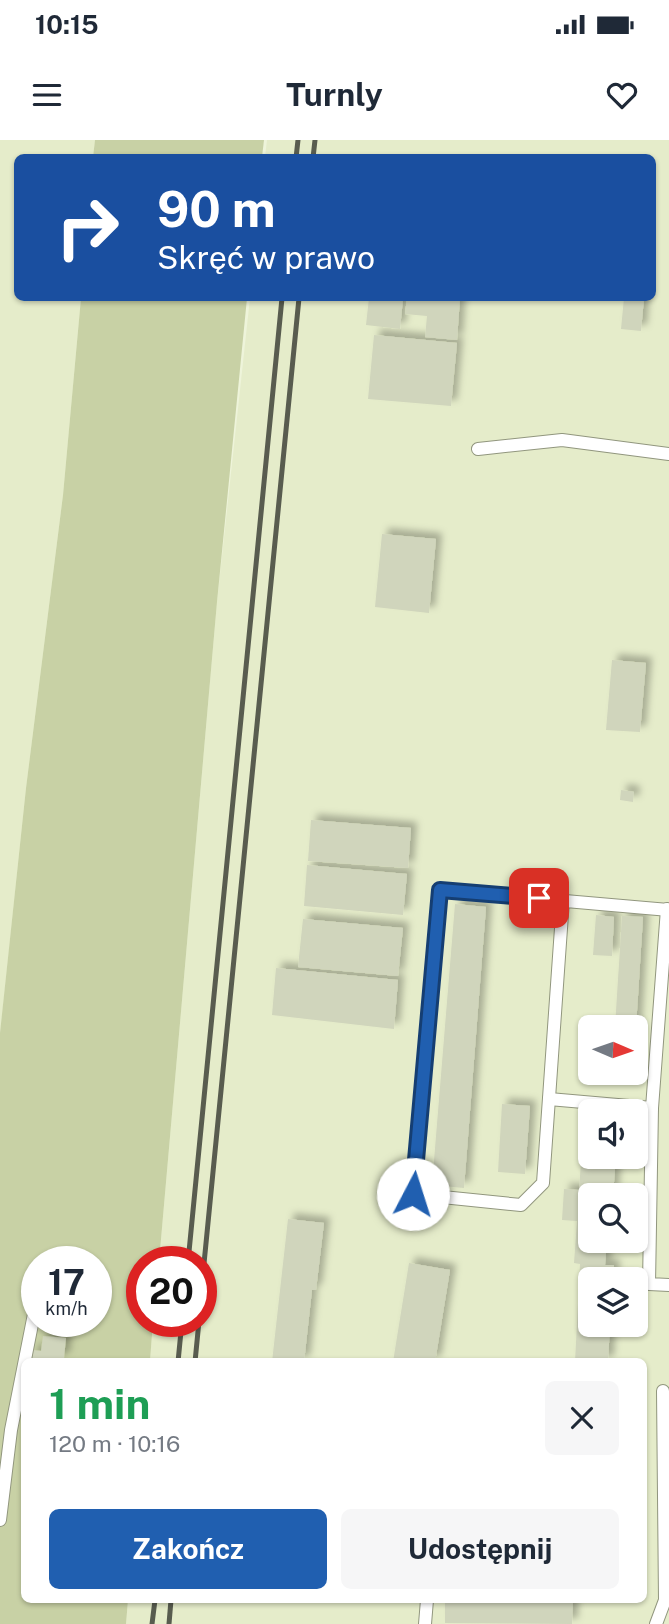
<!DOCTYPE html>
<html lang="pl">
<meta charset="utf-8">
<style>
body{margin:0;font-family:"Public Sans",sans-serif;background:#f6f6f7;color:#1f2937;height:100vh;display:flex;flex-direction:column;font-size:26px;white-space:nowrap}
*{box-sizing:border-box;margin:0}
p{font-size:23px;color:#747a83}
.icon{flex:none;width:38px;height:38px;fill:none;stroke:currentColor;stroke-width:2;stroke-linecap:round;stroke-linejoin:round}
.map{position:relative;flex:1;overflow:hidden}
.side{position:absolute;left:21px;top:1218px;width:626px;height:245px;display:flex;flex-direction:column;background:#fff;border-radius:10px;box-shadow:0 2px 5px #0004}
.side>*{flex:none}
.hud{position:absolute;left:14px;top:14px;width:642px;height:147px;border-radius:10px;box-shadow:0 2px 5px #0004;background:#1a4fa0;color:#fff;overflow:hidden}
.needle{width:46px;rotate:92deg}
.buttons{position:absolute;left:578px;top:875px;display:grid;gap:14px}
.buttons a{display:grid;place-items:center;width:70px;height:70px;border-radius:10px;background:#fff;box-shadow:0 2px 5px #0004;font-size:35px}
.speed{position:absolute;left:21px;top:1106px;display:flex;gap:14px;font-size:35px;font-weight:700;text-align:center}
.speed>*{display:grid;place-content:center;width:91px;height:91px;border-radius:50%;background:#fff;box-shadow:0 2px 5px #0004;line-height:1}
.speed small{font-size:18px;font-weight:400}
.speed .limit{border:10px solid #d22;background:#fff;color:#111}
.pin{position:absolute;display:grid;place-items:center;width:60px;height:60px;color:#fff;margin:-30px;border-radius:14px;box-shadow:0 4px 10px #0006}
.me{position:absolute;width:77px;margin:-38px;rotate:5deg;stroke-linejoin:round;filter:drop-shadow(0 0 5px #0008)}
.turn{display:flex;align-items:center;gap:24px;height:147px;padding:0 28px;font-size:32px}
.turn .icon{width:91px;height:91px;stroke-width:2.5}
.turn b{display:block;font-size:49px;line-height:60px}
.round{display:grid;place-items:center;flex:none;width:74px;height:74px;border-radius:10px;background:#f6f6f7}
.summary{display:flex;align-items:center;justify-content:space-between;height:119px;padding:0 28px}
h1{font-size:42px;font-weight:700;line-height:52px;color:#1e9e55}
.button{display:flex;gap:14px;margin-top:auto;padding:14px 28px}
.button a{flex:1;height:80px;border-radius:10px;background:#205fb0;color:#fff;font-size:28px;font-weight:700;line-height:80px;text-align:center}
.button a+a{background:#f6f6f7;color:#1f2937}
.status{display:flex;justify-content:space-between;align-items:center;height:49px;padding:0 35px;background:#fff;direction:ltr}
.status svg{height:19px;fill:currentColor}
header{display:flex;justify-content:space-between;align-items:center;height:91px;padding:0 28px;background:#fff;font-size:32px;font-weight:700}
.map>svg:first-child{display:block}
.built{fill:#e5ecca;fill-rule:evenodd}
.green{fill:#c8d1a5;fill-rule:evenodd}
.building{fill:#d0d5bc;filter:url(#shadow)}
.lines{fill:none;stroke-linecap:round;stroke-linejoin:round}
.service-casing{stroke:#91967e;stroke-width:14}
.service{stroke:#fff;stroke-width:12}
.rail{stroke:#585c4f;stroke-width:5}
.route-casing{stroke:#153e72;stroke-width:18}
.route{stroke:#205fb0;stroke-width:12}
</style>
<div class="status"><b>10:15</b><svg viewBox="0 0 49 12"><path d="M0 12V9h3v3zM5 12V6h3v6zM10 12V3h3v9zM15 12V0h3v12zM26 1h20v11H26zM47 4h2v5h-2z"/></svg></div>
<header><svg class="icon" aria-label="menu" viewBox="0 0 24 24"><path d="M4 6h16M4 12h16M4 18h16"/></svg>Turnly<svg class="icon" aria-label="heart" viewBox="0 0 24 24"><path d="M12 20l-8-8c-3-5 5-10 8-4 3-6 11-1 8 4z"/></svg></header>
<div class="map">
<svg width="669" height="1484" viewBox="0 0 669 1484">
<defs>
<filter id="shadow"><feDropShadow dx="6" dy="-6" stdDeviation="3.5" flood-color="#0004"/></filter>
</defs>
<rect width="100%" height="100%" fill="#eef4da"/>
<g class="built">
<polygon points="0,0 95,0 93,17 18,18 18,158 81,158 63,355 26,648 0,895"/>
<path d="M267,0H669V1484H126L128,1460H644V1222L150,1221L153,1181H201V1122H159L217,462L250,158H653V18L265,17ZM590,887H635V933H590ZM590,971H635V1017H590ZM590,1055H635V1101H590ZM590,1139H635V1185H590Z"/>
</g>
<g class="green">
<polygon points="95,0 264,0 262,17 93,17"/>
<path d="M81,158H247L217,462L159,1122H142V1181H153L150,1221L24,1222V1460H128L126,1484H0V893L26,648L63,355ZM37,1122H96V1181H37Z"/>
</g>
<g class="building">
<polygon points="369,158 403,158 400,189 366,185"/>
<polygon points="407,158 460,158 457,200 425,197 427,176 405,174"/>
<polygon points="624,158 644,158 641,191 621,189"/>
<polygon points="374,195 457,203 451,266 368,259"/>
<polygon points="382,394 436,399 429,473 375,467"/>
<polygon points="612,520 646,523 640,592 606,590"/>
<polygon points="621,650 634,652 633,662 620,660"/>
<polygon points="311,680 411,688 408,728 308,721"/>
<polygon points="307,725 407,734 403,775 304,766"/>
<polygon points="455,764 486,767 464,1048 432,1045"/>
<polygon points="596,775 614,777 612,816 593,815"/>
<polygon points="622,776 643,777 636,887 615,887"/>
<polygon points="303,779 403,788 398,836 298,827"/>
<polygon points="276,828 398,840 394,889 272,875"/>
<polygon points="502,964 530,966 525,1034 498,1032"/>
<polygon points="584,978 590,978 590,1017 616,1017 613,1055 590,1055 590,1101 607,1101 605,1125 614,1125 613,1139 590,1139 590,1185 610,1185 608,1222 575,1222 580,1124 574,1123 577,1081 562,1080 564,1049 579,1050"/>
<polygon points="288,1079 324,1083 316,1150 312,1150 304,1222 272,1222"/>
<polygon points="409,1123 450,1130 435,1222 393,1222"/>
<polygon points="43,1196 66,1198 64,1218 59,1218 58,1222 32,1222 33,1210 41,1211"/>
<polygon points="445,1460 573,1460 572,1484 445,1483"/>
</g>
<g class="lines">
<defs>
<g id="service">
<polyline points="478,309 562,300 669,314"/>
<polyline points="563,760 543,1043 521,1065 413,1054 440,750 669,770"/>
<polyline points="549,959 652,968 649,1144 669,1145"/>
<polyline points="652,968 667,769"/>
<polyline points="0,1380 11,1290 37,1159"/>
<polyline points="425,1484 427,1460"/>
<polyline points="656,1484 665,1460 663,1251"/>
</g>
</defs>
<use href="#service" class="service-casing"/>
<use href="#service" class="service"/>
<g class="rail">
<polyline points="296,18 298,0"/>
<polyline points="313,18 315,0"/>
<polyline points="188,1122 282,158"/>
<polyline points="201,1154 299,158"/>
<polyline points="178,1222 182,1181"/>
<polyline points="195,1222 199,1181"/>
<polyline points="152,1484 155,1460"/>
<polyline points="169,1484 171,1460"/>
</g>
</g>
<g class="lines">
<defs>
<polyline id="route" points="413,1054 440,750 539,758"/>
</defs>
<use href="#route" class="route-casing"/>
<use href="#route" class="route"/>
</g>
</svg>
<div class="buttons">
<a><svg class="needle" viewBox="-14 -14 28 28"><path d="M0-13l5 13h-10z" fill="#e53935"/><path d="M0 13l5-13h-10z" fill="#747a83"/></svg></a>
<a><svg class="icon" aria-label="sound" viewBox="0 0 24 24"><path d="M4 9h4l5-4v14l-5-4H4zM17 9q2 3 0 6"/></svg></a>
<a><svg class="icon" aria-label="search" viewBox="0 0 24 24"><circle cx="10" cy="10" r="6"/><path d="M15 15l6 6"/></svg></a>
<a><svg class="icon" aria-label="layers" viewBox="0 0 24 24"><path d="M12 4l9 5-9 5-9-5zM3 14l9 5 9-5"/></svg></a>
</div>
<div class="speed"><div>17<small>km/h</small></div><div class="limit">20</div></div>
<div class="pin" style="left:539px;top:758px;background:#d93025"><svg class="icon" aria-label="arrive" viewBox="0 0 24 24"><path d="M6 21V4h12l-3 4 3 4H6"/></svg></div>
<svg class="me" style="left:413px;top:1054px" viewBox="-20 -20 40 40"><circle r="19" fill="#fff"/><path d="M0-13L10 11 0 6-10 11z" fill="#205fb0"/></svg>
<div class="hud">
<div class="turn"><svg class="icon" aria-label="right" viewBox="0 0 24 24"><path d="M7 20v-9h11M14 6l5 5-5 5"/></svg><div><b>90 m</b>Skręć w prawo</div></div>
</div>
<section class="side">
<div class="summary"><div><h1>1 min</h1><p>120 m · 10:16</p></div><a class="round"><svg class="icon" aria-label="close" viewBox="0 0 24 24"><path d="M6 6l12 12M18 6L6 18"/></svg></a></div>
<div class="button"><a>Zakończ</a><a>Udostępnij</a></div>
</section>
</div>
